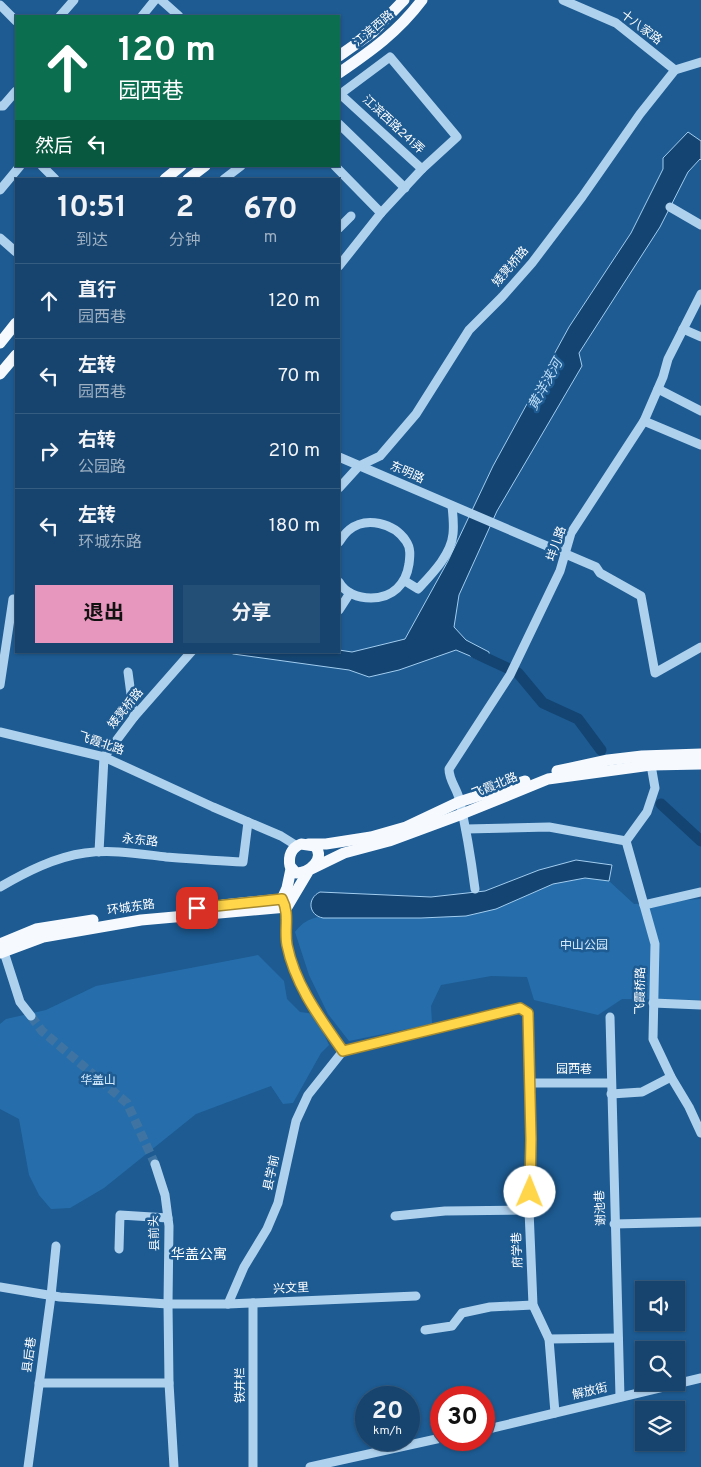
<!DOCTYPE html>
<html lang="zh">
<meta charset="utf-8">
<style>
body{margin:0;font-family:Overpass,"Noto Sans SC",sans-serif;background:#234e76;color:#f1f3f6;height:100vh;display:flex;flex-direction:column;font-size:19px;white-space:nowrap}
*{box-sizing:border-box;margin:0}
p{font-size:16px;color:#9eb0c2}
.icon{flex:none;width:28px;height:28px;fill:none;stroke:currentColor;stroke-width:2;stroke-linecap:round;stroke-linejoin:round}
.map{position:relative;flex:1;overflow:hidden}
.drawer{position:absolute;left:15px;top:178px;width:325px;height:475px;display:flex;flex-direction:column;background:#16446e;border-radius:0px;box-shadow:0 1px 4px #0004,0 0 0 1px #355c81}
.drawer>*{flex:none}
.guide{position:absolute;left:15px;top:15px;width:325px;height:152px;border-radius:0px;box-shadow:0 1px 4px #0004,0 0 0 1px #355c81;background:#0b6e4f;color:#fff;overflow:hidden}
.fabs{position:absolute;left:635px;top:1281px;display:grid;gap:10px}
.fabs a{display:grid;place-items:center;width:50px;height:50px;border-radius:0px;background:#16446e;box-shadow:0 1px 4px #0004,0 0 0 1px #355c81;font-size:25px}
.speed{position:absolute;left:355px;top:1386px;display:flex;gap:10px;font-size:25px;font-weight:700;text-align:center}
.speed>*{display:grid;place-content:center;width:65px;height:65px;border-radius:50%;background:#16446e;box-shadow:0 1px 4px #0004,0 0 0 1px #355c81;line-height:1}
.speed small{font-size:12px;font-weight:400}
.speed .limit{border:8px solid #d22;background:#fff;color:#111}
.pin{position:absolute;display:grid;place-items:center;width:42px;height:42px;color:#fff;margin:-21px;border-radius:10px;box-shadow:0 2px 8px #0006}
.me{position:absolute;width:55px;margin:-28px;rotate:1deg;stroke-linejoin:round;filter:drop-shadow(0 0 4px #0008)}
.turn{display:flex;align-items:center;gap:18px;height:105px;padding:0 20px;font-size:22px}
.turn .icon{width:65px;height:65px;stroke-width:2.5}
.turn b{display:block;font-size:35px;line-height:42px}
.then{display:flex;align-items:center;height:48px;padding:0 20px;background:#0003;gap:10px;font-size:19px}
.eta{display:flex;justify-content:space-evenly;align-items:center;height:85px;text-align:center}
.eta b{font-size:30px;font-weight:700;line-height:35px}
.action{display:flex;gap:10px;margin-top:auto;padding:10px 20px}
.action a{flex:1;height:58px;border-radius:0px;background:#e797bd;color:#111;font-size:20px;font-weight:700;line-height:58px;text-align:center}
.action a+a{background:#234e76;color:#f1f3f6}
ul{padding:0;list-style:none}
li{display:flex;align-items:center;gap:15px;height:75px;padding:0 20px;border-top:1px solid #355c81}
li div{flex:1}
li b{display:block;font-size:19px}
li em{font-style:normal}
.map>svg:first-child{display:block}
.green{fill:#266eab}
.water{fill:#144471;stroke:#a2cdf0}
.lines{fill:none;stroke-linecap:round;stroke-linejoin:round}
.river{stroke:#144471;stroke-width:11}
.minor-tunnel{stroke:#3f74a2;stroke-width:9;stroke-dasharray:9 4.5;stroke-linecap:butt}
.minor{stroke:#aed1ee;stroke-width:9}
.major{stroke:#f6faff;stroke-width:11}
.route-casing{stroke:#a68a30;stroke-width:12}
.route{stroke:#ffd54a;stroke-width:9}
.labels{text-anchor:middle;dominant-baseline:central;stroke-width:5;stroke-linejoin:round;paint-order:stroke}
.street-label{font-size:12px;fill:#fff;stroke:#1d5b92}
.park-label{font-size:12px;fill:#d4e9fa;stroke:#1d5b92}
.water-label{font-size:14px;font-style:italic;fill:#badaf5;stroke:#1d5b92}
.neighbourhood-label{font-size:14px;fill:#fff;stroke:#1d5b92}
</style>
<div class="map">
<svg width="701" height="1467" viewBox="0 0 701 1467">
<rect width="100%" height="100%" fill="#1d5b92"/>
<g class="green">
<path d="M585,878L609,881L634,904L701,899V1000L622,999L598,1015L534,1000L527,977L491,976L441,985L431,1006L432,1024L349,1041L328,1014L309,975L295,932C302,923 308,919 319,917L496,909L553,884Z"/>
<polygon points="258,955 284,981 287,999 300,1012 315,1014 329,1045 321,1053 293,1103 283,1104 271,1086 196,1114 104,1188 70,1208 51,1209 39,1195 29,1175 19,1119 0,1109 0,1024 6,1019 46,1010 96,986"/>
</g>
<g class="water">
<polygon points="688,132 701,141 701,160 700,159 688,172 660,227 579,353 582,366 497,511 459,595 454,627 466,640 489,652 489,664 456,650 399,670 369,677 349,670 233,654 228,651 339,651 339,650 352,652 405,639 448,561 493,466 569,327 631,233 663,169 663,158"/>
<path d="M576,860L612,865L609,881L585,878L553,884L496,909L466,916L421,918H323C308,915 307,898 320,892L431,897L485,891L539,870Z"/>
</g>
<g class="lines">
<g class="river">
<polyline points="475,653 518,673 543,703 578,719 601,750"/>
<polyline points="661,804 701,841"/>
</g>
<polyline class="minor-tunnel" points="31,1016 42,1031 127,1103 155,1164"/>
<g class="minor">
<polyline points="161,0 179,16"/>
<polyline points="563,0 616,23 675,70"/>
<polyline points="0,5 16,21"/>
<polyline points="60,16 74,0"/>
<polyline points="142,16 155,0"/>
<polyline points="339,95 390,57 457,137 422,169"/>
<polyline points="0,106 3,106 16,91"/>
<polyline points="339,124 405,188"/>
<polyline points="42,166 55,179"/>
<polyline points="335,166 381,213"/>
<polyline points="224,179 241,166"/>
<polyline points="0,190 20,166"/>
<polyline points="670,207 701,225"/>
<polyline points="339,228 351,216"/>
<polyline points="0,238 16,252"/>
<polyline points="339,266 381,213 422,169 340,94"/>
<polyline points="683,329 701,337"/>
<polyline points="658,389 701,411"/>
<polyline points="644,421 701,445"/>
<polyline points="339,457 596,567 600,573 641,596 655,673 701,647"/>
<polyline points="339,488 359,466 380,456 416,414 469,330 502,297 532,263 582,197 640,114 675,70 701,62"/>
<path d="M339,542C342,538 345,533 349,530C366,516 394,523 406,541C411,548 410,556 409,564C406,584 393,598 371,598C358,598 345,593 339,582"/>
<path d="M405,581L418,589C432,574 451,555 453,534C454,525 453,515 452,506"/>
<polyline points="339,610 350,593"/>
<polyline points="128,672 134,717"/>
<polyline points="0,685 13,599"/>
<polyline points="0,732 104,757 213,807 281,836 297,846"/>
<polyline points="651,765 655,788 647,812 626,841 655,944 653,1039 671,1077 689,1107 701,1133"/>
<polyline points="466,829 549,827 626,841"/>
<polyline points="99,852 104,757 134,717 192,651"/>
<path d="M0,887C26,872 55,857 85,853C112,849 140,854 166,857C192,859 218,861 243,862L248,822"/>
<path d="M475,889C471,858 466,828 459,798C456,787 449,780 449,769L510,675L560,571L571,533L644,421L663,377L668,359L701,294"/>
<path d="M284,901C290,914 284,930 287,944C293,984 321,1018 343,1051"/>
<polyline points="644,905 701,892"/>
<polyline points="2,946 20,1002 31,1016"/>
<polyline points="653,1003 701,1005"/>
<polyline points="610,1017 620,1397"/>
<polyline points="343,1051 520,1008 528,1013 530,1083 610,1083"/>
<polyline points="530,1083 529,1210 533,1305 549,1339 555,1413"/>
<polyline points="611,1094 642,1092 671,1077"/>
<polyline points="155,1164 165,1195 169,1226 168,1304 169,1383 174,1467"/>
<polyline points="395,1216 445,1211 529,1210"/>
<polyline points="614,1224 701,1222"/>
<polyline points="119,1249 120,1215 168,1218"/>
<polyline points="0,1287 60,1297 168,1304 228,1304 416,1296"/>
<polyline points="228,1304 244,1267 267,1229 278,1203 296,1121 308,1095 343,1051"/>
<polyline points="425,1330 452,1326 462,1313 490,1307 533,1305"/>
<polyline points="549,1339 618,1338"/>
<polyline points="39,1383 169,1383"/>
<polyline points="484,1430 701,1378"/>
<polyline points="28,1467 51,1296 56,1246"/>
<polyline points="253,1467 253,1303"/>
<polyline points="310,1467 441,1438"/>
</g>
<g class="major">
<polyline points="339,56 373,32 404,0"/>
<path d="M339,73C371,51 398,32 422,0"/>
<polyline points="165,179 181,166"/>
<polyline points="188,179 205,166"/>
<polyline points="0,343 16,323"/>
<polyline points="0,374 16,355"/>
<polyline points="557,771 608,760 642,756 701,754"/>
<path d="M301,844L315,846C326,859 309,873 296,873L290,866C288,856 291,848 301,844Z"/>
<polyline points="308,844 326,844 371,837 406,827 459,802 525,781"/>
<polyline points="223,905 282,899 287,888 291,869"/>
<polyline points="0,944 36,929 93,920"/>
<polyline points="0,953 43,937 141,920 287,907 309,870 344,853 389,841 462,814 548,779 651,765 701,764"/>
</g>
</g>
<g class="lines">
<defs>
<path id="route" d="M197,908L282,899C290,914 284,929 287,945C295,985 320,1018 343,1051L520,1008L528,1013L531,1139L530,1192"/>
</defs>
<use href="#route" class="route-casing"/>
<use href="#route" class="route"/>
</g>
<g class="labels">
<g class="street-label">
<text transform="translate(641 28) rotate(37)">十八家路</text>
<text transform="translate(374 29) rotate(-40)">江滨西路</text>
<text transform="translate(393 125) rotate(43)">江滨西路241弄</text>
<text transform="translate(511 267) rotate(-50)">矮凳桥路</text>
<text transform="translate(407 473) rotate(24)">东明路</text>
<text transform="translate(557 544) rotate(-71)">垟儿路</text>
<text transform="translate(126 709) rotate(-51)">矮凳桥路</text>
<text transform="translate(101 744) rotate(19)">飞霞北路</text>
<text transform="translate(495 786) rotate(-22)">飞霞北路</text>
<text transform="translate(140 841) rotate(6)">永东路</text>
<text transform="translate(131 908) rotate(-8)">环城东路</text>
<text transform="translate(641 991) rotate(-89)">飞霞桥路</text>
<text x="574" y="1070">园西巷</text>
<text transform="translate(272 1173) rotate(-78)">县学前</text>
<text transform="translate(601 1208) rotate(-92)">谢池巷</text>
<text transform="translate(155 1233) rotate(-92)">县前头</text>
<text transform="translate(518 1250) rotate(-92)">府学巷</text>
<text transform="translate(291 1289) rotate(-3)">兴文里</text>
<text transform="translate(30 1355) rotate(-82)">县后巷</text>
<text transform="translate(241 1385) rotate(-90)">铁井栏</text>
<text transform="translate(590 1392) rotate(-13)">解放街</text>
</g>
<g class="park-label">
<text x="584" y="946">中山公园</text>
<text x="98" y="1081">华盖山</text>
</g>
<g class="water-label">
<text transform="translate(546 385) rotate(-61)">黄洋浃河</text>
</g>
<g class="neighbourhood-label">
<text x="199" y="1255">华盖公寓</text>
</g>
</g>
</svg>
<div class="fabs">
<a><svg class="icon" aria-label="sound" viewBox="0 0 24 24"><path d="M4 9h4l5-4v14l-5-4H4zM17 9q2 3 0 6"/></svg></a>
<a><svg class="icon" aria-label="search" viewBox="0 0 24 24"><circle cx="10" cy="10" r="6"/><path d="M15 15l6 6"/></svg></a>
<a><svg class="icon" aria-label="layers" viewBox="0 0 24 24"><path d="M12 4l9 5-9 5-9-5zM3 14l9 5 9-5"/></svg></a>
</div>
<div class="speed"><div>20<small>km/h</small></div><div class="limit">30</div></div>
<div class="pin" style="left:197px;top:908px;background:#d93025"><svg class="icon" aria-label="arrive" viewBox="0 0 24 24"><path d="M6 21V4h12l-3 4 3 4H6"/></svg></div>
<svg class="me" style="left:530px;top:1192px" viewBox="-20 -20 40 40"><circle r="19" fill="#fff"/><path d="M0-13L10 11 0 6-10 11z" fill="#ffd54a"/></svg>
<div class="guide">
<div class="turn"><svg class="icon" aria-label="ahead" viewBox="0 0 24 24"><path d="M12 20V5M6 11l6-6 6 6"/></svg><div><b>120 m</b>园西巷</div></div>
<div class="then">然后<svg class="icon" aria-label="left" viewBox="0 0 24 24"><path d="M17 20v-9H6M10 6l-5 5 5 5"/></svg></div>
</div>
<section class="drawer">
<div class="eta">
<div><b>10:51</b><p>到达</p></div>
<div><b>2</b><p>分钟</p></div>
<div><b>670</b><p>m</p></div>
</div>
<ul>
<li><svg class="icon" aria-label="ahead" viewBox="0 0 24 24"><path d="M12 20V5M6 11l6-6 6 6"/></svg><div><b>直行</b><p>园西巷</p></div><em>120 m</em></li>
<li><svg class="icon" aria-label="left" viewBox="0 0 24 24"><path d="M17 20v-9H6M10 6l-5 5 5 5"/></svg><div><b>左转</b><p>园西巷</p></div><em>70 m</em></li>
<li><svg class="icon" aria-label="right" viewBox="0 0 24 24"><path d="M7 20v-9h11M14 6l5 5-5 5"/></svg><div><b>右转</b><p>公园路</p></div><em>210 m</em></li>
<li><svg class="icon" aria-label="left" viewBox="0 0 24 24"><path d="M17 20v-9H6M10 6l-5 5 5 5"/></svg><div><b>左转</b><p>环城东路</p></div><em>180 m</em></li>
</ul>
<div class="action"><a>退出</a><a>分享</a></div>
</section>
</div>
